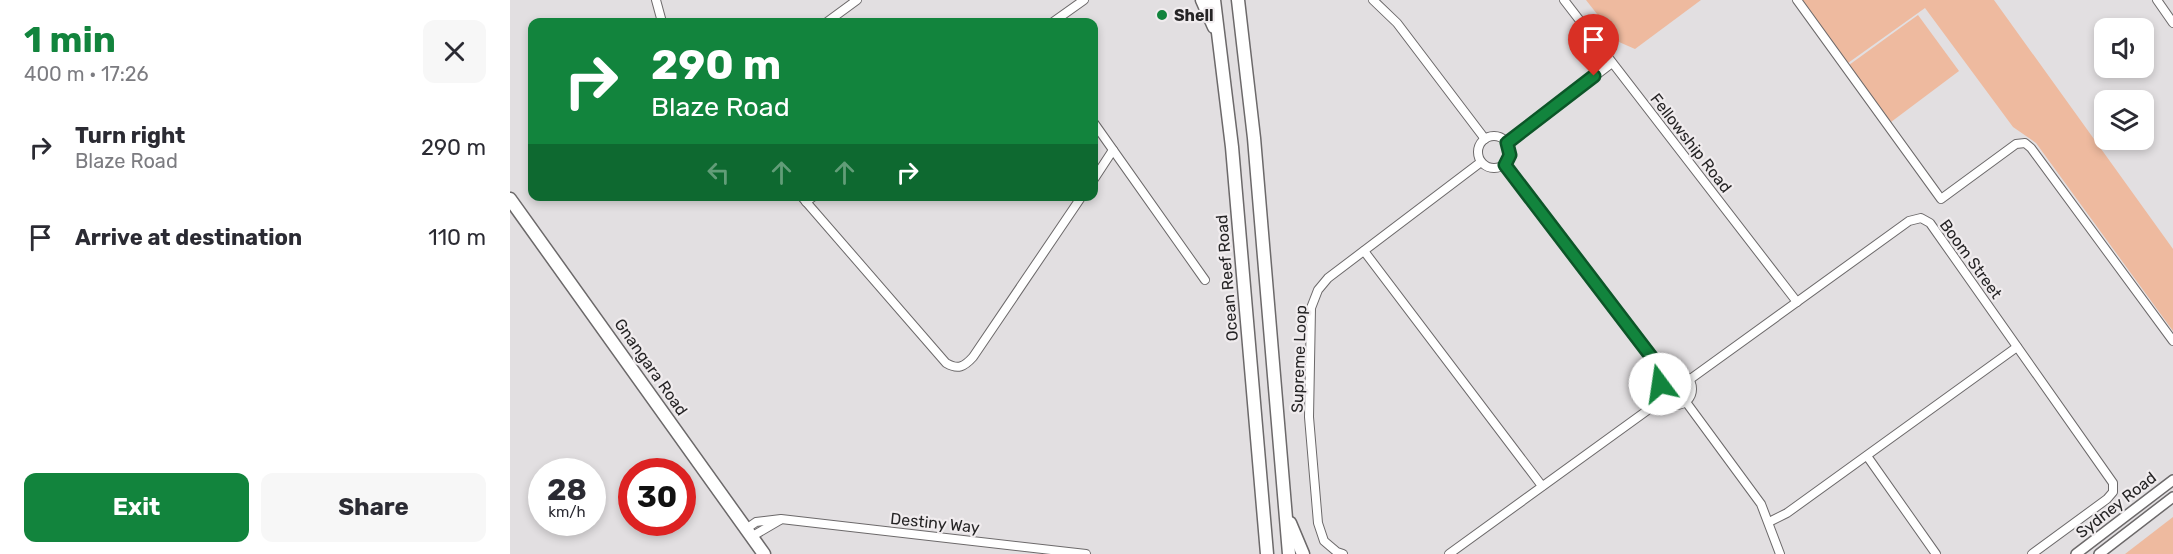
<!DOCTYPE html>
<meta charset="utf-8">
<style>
body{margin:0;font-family:Rubik,sans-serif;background:#f7f7f7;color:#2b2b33;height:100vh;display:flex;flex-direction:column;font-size:22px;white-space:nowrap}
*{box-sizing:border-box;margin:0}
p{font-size:20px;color:#7c7c81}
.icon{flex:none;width:33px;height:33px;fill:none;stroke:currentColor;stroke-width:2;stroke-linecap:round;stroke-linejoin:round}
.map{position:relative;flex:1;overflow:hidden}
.drawer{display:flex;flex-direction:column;background:#fff;width:510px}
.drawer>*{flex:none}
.banner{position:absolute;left:18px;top:18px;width:570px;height:183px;border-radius:12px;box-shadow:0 3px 9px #0003;background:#12843d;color:#fff;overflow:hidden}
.buttons{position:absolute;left:1584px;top:18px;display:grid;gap:12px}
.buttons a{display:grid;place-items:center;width:60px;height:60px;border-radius:12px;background:#fff;box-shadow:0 3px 9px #0003;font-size:30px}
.speed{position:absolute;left:18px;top:458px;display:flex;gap:12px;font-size:30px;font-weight:700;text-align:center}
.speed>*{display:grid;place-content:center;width:78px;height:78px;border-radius:50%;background:#fff;box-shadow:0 3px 9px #0003;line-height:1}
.speed small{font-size:15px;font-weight:400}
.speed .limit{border:9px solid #d22;background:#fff;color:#111}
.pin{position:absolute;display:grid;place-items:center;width:51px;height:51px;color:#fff;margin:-62px -26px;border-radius:50% 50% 50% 0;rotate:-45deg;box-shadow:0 0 6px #0007}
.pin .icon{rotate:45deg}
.me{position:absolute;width:66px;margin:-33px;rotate:346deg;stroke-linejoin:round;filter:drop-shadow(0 0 4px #0008)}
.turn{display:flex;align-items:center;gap:21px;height:126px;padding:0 24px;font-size:27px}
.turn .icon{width:78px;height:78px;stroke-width:2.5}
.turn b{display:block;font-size:42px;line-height:51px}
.lanes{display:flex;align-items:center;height:57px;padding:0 24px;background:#0003;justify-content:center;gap:30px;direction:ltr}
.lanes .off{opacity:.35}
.round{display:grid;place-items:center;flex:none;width:63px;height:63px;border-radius:12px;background:#f7f7f7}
.headline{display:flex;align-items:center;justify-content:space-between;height:102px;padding:0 24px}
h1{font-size:36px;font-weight:700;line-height:45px;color:#12843d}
.primary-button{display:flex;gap:12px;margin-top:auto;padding:12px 24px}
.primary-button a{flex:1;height:69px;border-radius:12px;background:#12843d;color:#fff;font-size:24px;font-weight:700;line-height:69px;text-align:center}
.primary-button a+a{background:#f7f7f7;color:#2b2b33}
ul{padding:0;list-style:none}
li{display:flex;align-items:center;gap:18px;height:90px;padding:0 24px}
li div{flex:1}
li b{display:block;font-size:22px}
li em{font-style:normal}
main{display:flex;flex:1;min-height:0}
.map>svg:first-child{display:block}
.green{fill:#eeba9f}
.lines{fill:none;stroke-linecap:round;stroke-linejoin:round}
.minor-casing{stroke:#6c696a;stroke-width:10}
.tertiary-casing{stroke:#6c696a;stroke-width:12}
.primary-casing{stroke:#6c696a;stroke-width:15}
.minor{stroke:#fff;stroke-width:8}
.tertiary{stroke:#fff;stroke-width:9}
.primary{stroke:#fff;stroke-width:12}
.route-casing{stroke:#0c5628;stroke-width:15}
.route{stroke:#12843d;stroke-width:10}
.poi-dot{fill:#12843d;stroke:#f0ecee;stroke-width:2}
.labels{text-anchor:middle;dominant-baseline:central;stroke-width:4.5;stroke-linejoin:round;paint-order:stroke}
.poi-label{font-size:16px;font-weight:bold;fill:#252425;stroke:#f0ecee;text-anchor:start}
.street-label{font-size:16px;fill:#252425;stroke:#f0ecee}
</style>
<main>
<section class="drawer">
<div class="headline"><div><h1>1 min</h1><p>400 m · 17:26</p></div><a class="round"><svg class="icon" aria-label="close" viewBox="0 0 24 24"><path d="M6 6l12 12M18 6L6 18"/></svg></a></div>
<ul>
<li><svg class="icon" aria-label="right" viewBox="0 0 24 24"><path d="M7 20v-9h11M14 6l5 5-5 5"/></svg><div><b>Turn right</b><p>Blaze Road</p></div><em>290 m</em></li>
<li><svg class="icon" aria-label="arrive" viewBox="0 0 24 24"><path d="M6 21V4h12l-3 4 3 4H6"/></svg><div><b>Arrive at destination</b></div><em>110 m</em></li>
</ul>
<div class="primary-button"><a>Exit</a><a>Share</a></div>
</section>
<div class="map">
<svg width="1663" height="554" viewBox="0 0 1663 554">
<rect width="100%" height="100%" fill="#e2dfe1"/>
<g class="green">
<polygon points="1076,0 1191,0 1125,49 1109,42"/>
<polygon points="1282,0 1484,0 1663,249 1663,331 1526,143 1503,127 1415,8 1331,68"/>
<polygon points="1408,15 1449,71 1381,122 1339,65"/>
<polygon points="1663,517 1663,554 1615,554"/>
</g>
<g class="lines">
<defs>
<g id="minor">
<polyline points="146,0 152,22"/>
<polyline points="863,0 887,23 975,139"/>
<polyline points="1054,0 1287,302"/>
<polyline points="1287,0 1431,199 1506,144 1515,143 1521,148 1663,341"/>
<polyline points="1647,0 1663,23"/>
<polyline points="317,22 347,0"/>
<polyline points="543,22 574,0"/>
<polyline points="584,123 695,280"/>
<circle cx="984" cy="152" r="16"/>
<polyline points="997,143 1102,63"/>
<polyline points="995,165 1156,376"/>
<polyline points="584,179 603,150"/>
<path d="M291,196L436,363C448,370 454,367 463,357L572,196"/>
<polyline points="296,202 304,196"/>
<polyline points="854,251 1032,486"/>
<circle cx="1166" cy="389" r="16"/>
<polyline points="1179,380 1399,221 1411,218 1420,223 1603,483 1603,492 1597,499 1522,554"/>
<polyline points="1176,402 1251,504 1270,554"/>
<polyline points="1357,456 1426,554"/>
<polyline points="1259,522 1277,513 1507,347"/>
<polyline points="236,529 246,522 271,519 576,554"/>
<polyline points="241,537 270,520"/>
<polyline points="833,554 827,552 814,541 808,523 799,417 801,308 808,290 818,278 971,162"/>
<polyline points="939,554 1153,399"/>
</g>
<g id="tertiary">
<polyline points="1566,554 1663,480"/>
<polyline points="1589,554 1663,497"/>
</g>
<g id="primary">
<polyline points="692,0 704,27"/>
<polyline points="704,0 722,147 757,554"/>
<polyline points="728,0 744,138 779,554"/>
<polyline points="0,199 254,554"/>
<polyline points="780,523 793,554"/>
</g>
</defs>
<use href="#minor" class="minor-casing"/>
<use href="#tertiary" class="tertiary-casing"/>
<use href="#primary" class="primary-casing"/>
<use href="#minor" class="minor"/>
<use href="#tertiary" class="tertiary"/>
<use href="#primary" class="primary"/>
</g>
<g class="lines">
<defs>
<polyline id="route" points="1084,76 997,143 1000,155 995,165 1156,376 1150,384"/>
</defs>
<use href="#route" class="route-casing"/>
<use href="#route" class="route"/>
</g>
<circle class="poi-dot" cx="652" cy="15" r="6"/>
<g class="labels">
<g class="poi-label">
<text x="664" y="15">Shell</text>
</g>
<g class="street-label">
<text transform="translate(1181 143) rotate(52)">Fellowship Road</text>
<text transform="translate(1461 259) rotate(54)">Boom Street</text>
<text transform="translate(717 278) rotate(-95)">Ocean Reef Road</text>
<text transform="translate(789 359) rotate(-88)">Supreme Loop</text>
<text transform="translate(141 367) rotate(55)">Gnangara Road</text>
<text transform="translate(1606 505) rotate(-38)">Sydney Road</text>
<text transform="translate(425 523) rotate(6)">Destiny Way</text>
</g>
</g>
</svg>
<div class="buttons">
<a><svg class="icon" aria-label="sound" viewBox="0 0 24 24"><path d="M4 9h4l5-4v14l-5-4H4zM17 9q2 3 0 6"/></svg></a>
<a><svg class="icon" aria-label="layers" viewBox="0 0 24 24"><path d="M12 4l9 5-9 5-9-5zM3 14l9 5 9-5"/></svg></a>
</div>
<div class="speed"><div>28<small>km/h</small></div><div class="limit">30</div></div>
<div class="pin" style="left:1084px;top:76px;background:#d93025"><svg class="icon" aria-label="arrive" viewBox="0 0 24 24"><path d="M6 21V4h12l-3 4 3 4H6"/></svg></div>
<svg class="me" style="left:1150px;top:384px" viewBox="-20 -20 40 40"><circle r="19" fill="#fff"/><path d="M0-13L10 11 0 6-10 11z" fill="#12843d"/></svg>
<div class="banner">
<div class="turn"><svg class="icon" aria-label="right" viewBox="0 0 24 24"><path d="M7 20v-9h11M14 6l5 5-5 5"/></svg><div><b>290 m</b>Blaze Road</div></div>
<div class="lanes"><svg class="icon off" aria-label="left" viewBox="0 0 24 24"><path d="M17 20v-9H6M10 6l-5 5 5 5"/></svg><svg class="icon off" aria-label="ahead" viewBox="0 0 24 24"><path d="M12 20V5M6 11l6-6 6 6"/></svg><svg class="icon off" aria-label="ahead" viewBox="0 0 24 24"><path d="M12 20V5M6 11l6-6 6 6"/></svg><svg class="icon" aria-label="right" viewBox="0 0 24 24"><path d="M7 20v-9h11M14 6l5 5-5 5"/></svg></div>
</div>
</div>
</main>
